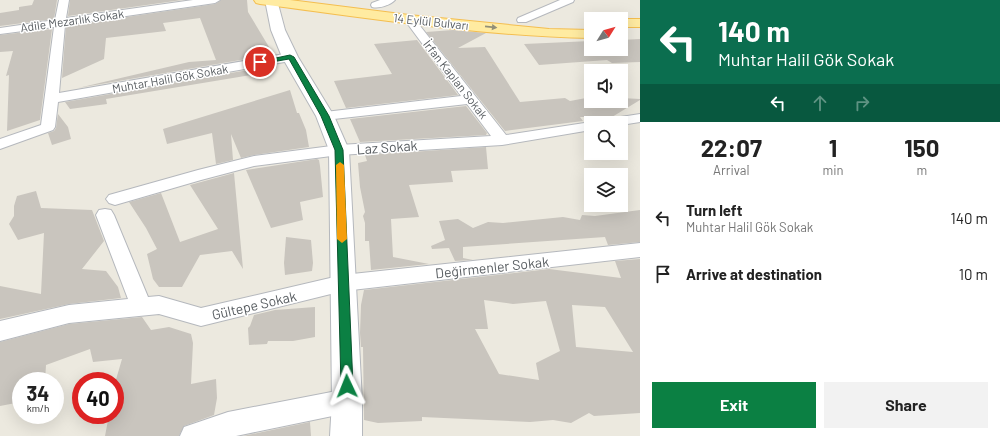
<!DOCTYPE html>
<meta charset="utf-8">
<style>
body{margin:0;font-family:Barlow,sans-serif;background:#f2f2f2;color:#222;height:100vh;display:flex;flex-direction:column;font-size:15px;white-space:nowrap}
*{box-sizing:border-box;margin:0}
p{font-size:13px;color:#767676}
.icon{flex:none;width:22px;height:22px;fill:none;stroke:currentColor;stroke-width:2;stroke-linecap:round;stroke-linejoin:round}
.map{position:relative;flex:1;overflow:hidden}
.sheet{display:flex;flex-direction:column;background:#fff;width:360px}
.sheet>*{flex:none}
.hud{background:#0b6e4f;color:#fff;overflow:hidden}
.needle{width:26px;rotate:53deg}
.tools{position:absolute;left:584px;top:12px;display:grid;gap:8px}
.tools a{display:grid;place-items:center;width:44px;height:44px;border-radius:0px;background:#fff;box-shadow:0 4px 16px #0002;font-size:20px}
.speed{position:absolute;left:12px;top:372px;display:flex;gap:8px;font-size:20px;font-weight:700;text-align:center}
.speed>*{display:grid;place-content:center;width:52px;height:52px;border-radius:50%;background:#fff;box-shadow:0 4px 16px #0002;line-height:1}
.speed small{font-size:10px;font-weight:400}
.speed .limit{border:6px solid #d22;background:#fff;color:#111}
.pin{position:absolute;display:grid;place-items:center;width:34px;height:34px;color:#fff;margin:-17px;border:2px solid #fff;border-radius:50%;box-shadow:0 1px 4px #0007}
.me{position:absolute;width:44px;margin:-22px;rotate:358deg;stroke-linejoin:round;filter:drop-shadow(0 0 3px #0008)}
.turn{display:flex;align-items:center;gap:14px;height:84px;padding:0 12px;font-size:18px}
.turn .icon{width:52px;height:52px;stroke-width:2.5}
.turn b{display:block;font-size:28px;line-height:34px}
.lanes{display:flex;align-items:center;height:38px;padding:0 12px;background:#0003;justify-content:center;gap:20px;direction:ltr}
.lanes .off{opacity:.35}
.eta{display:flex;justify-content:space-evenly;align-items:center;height:68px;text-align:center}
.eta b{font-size:24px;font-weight:700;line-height:28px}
.action{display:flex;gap:8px;margin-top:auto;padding:8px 12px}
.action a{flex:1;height:46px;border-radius:0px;background:#0b8043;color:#fff;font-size:16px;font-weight:700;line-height:46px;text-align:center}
.action a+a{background:#f2f2f2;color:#222}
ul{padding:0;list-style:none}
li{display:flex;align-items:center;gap:12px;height:56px;padding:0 12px}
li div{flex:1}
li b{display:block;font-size:15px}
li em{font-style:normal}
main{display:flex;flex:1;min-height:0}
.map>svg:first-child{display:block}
.building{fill:#c9c5be;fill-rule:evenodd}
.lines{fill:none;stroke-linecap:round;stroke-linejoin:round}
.minor-casing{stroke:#b5b8bd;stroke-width:2}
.tertiary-casing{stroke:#b5b8bd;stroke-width:2}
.primary-casing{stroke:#f4be50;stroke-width:2}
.minor{fill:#fff;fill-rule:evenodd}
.tertiary{fill:#fff;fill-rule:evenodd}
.primary{fill:#ffeba1;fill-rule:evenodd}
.oneway{fill:#928f77}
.route{fill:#0b8043;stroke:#07532c}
.slow{fill:#f59e0b}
.labels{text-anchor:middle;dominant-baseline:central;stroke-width:3;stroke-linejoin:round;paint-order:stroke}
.far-street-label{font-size:12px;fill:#585d61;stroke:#fff}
.street-label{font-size:14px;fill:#585d61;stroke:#fff}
</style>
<main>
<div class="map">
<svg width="640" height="436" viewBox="0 0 640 436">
<rect width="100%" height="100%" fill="#ece9df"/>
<g class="building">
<polygon points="34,0 57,0 54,19 0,26 0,13 19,10 19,7 32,5"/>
<polygon points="70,0 182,0 68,16"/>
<polygon points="221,0 247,0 248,12 269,47 246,59 78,88 189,62 216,60 200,18 163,23 166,31 106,38 104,59 62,78 66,26 215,4"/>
<polygon points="52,29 40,120 7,131 9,75 6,76 13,51 0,52 0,35"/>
<polygon points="453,30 486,33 458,48 485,47 520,102 565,98 570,101 586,98 591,98 591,101 621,101 621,98 640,99 640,100 612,117 580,117 583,121 505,131 426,32"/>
<polygon points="640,39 640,62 612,63 607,60 539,65 524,44 591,41 591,49 621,49 621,40"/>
<polygon points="417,40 458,95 346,108 334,81 392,74 374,44"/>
<polygon points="248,70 251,70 251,75 106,99 107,104 70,109 65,102"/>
<polygon points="290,90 297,113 299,113 306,130 309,147 254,155 241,158 231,134 233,160 216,164 212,133 167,144 163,129"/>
<polygon points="466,106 487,133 486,135 360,142 350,119"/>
<polygon points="58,114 68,127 71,139 52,145 48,133 54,131 56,128"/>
<polygon points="486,147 488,169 451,171 453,182 409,185 419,217 391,219 393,257 429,264 371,270 369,241 365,241 365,223 363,216 365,212 360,187 358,163 367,161 365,155"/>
<polygon points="317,159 319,160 320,166 323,197 300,202 303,220 271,228 246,170"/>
<polygon points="234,173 243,269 232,251 200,255 182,287 159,287 153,279 147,254 157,249 146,228 129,202 161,193 180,242 218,229 190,185"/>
<polygon points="36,191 41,208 92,210 104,241 82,269 106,271 118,287 121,298 69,304 0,319 0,286 41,294 44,233 18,240 9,224 14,216 14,206 17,196"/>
<polygon points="640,210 640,242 608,245 605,237 463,247 463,258 473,260 455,261 449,248 432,249 431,246 445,240 439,221 458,219 473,228 488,222 503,223 563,217 580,220 582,215 595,216"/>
<polygon points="286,237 311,240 313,263 312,271 285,275 284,263"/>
<path d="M640,259V413L594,416L589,413L571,423L553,420L530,422L422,417V421L378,423L364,420L363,347H361L360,333L361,305L364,290L549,269L621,278L615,261ZM484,300L513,304L546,301L560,351L536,363L539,380L499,374L475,329H488ZM572,305L605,307L633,352L576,347Z"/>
<polygon points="315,307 315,337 293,341 268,341 267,344 249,345 248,328 250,326 254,315 275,310"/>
<polygon points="142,317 151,330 169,327 191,334 193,343 191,384 216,379 217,398 214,415 184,426 179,436 105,436 109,415 115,415 115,383 122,359 93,362 90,349 46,365 45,381 21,381 21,402 0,406 0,342 69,324"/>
<polygon points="310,422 311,436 243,436"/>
</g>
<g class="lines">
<defs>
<g id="minor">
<polygon points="59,0 69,0 66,18 193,0 220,0 215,3 65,25 59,93 290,53 294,54 296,57 294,60 290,61 58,102 55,127 53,130 0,149 0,139 41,125 54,27 0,34 0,28 55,20"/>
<path d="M380,0H395C390,5 379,9 372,7L371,5L372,3Z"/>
<polygon points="560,0 574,0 573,2 526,22 518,22 517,20 518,18"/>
<polygon points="409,16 413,17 506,135 591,122 596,123 591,123 591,130 502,145 339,155 254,166 201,180 115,205 109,203 106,199 109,195 198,170 254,156 339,145 491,136 467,104 325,120 320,119 318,116 320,113 325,112 461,96 404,19"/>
<polygon points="640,114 640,122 621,125 621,123 601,123 603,120 608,119"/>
<polygon points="105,209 111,210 114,215 148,297 159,296 201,308 343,275 640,243 640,257 343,291 201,326 159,314 69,323 0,341 0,321 69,305 128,299 96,215 99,210"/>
<polygon points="347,389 356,393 359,401 356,409 347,413 236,436 180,436 184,427 228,412"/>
</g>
<polygon id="tertiary" points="265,0 277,0 285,30 298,57 334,116 349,150 362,401 362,436 330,436 332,401 329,150 316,116 282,57 271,30"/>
<g id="primary">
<path d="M254,0H290L409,15L549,29L591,30V38C480,36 370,18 260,4L256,3Z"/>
<rect x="621" y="19" width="19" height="8"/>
</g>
</defs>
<use href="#minor" class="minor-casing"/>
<use href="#tertiary" class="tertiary-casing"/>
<use href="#primary" class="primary-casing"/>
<use href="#minor" class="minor"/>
<use href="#tertiary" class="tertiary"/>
<use href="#primary" class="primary"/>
</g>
<defs><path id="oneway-solid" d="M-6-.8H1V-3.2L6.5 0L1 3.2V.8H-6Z"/></defs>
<use class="oneway" href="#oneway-solid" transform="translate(491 27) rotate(6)"/>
<polygon class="route" points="290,55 294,57 329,116 343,150 353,386 351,391 347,392 342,391 341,386 335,150 321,116 289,59 260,64 257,62"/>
<polygon class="slow" points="340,162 344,165 347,239 342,243 337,239 336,165"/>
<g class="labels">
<g class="far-street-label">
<text transform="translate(72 20) rotate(-8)">Adile Mezarlık Sokak</text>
<text transform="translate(431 21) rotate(6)">14 Eylül Bulvarı</text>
<text transform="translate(170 78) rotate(-10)">Muhtar Halil Gök Sokak</text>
<text transform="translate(456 79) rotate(52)">İrfan Kaplan Sokak</text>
</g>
<g class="street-label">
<text transform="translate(387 147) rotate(-4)">Laz Sokak</text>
<text transform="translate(492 267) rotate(-6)">Değirmenler Sokak</text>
<text transform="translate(254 305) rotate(-13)">Gültepe Sokak</text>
</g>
</g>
</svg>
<div class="tools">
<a><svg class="needle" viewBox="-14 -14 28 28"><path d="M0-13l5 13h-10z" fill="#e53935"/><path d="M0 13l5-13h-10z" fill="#767676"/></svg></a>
<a><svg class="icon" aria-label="sound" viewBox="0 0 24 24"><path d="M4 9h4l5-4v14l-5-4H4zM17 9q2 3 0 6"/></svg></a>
<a><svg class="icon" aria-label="search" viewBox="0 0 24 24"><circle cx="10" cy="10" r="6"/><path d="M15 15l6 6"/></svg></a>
<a><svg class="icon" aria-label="layers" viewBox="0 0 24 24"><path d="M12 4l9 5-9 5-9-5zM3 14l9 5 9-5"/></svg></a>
</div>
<div class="speed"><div>34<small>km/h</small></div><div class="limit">40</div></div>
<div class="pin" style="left:260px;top:62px;background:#d93025"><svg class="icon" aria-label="arrive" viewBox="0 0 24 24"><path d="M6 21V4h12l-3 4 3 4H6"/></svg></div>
<svg class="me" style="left:347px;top:386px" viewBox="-20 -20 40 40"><path d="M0-17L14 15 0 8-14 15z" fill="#0b8043" stroke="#fff" stroke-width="4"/></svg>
</div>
<section class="sheet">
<div class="hud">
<div class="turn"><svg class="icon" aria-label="left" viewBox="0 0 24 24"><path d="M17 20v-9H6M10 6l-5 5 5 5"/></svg><div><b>140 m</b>Muhtar Halil Gök Sokak</div></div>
<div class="lanes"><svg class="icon" aria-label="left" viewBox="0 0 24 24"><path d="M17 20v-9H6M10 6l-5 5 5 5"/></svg><svg class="icon off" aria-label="ahead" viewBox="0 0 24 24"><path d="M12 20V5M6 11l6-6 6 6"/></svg><svg class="icon off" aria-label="right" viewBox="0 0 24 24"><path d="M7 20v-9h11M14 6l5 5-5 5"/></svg></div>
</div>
<div class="eta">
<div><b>22:07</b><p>Arrival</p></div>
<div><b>1</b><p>min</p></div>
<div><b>150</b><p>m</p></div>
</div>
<ul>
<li><svg class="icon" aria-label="left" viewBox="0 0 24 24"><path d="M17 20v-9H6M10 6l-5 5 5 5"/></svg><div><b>Turn left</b><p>Muhtar Halil Gök Sokak</p></div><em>140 m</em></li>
<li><svg class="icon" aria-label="arrive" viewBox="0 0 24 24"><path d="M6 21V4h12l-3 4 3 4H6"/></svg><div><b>Arrive at destination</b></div><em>10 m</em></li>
</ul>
<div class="action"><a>Exit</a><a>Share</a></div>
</section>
</main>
